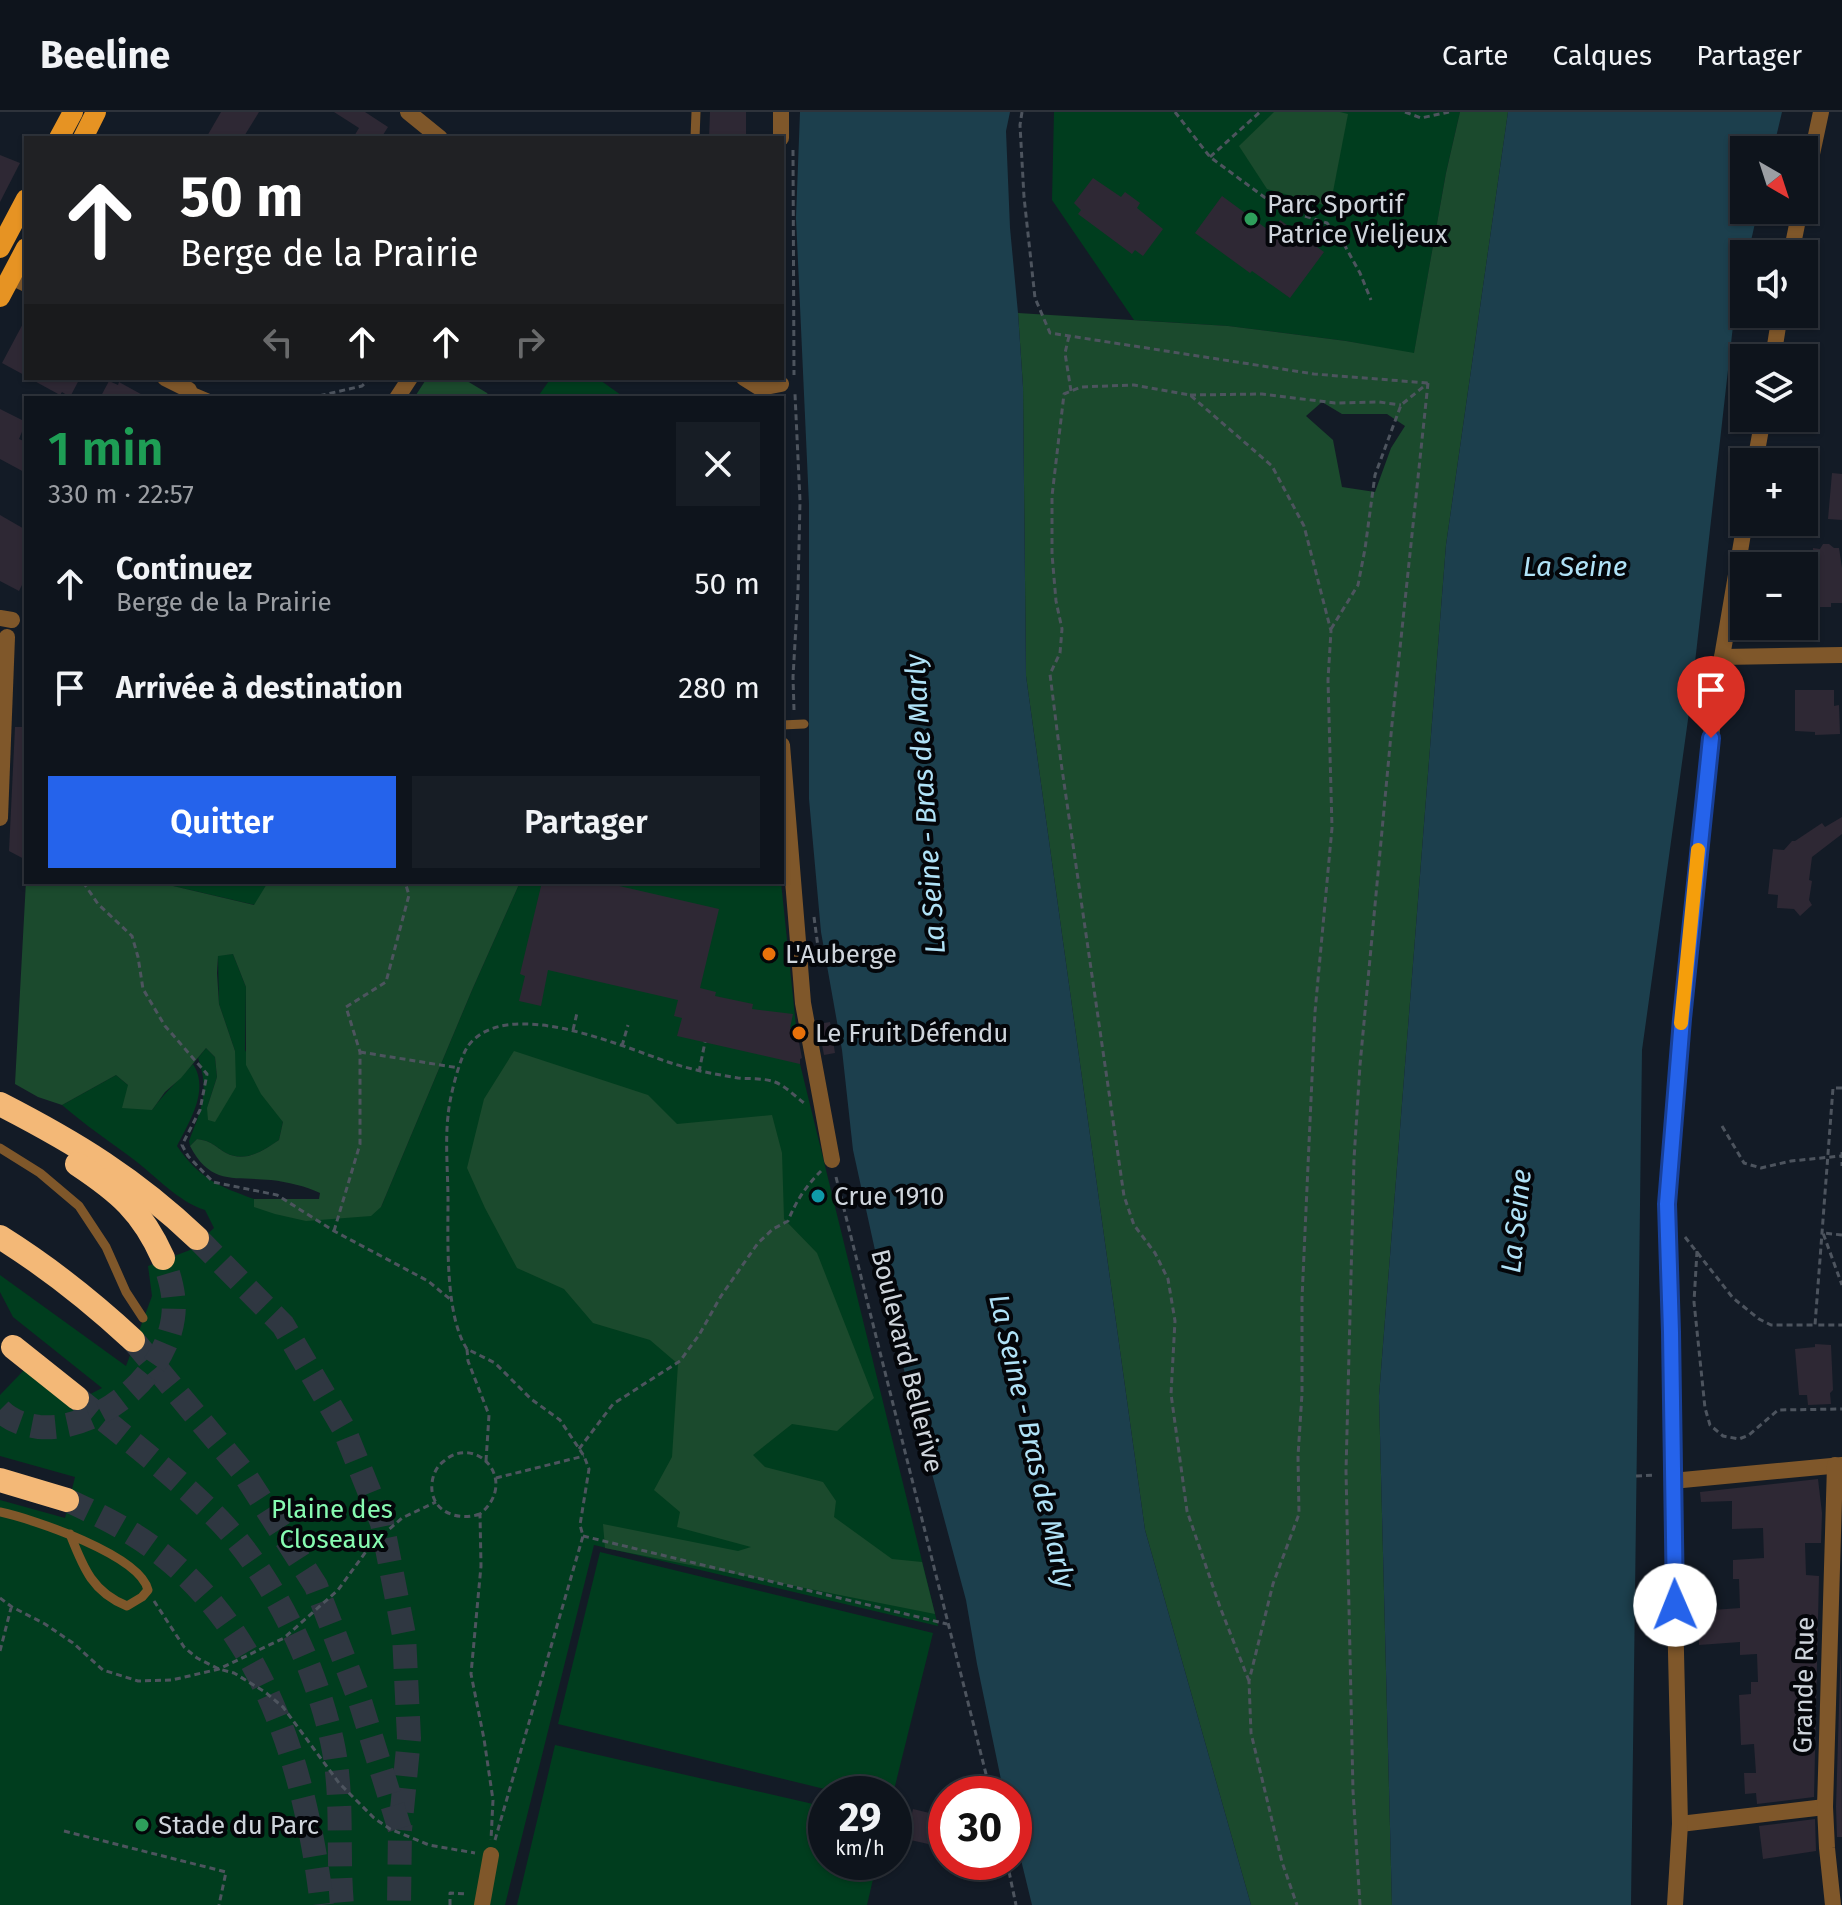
<!DOCTYPE html>
<html lang="fr">
<meta charset="utf-8">
<style>
body{margin:0;font-family:"Fira Sans",sans-serif;background:#171d25;color:#f1f3f6;height:100vh;display:flex;flex-direction:column;font-size:30px;white-space:nowrap}
*{box-sizing:border-box;margin:0}
p{font-size:26px;color:#9b9ea3}
.icon{flex:none;width:44px;height:44px;fill:none;stroke:currentColor;stroke-width:2;stroke-linecap:round;stroke-linejoin:round}
.map{position:relative;flex:1;overflow:hidden}
.details{position:absolute;left:24px;top:284px;width:760px;height:488px;display:flex;flex-direction:column;background:#0e141c;border-radius:0px;box-shadow:0 2px 6px #0004,0 0 0 2px #2e333b}
.details>*{flex:none}
.banner{position:absolute;left:24px;top:24px;width:760px;height:244px;border-radius:0px;box-shadow:0 2px 6px #0004,0 0 0 2px #2e333b;background:#202124;color:#fff;overflow:hidden}
.needle{width:52px;rotate:141deg}
.buttons{position:absolute;left:1730px;top:24px;display:grid;gap:16px}
.buttons a{display:grid;place-items:center;width:88px;height:88px;border-radius:0px;background:#0e141c;box-shadow:0 2px 6px #0004,0 0 0 2px #2e333b;font-size:40px}
.speed{position:absolute;left:808px;top:1664px;display:flex;gap:16px;font-size:40px;font-weight:700;text-align:center}
.speed>*{display:grid;place-content:center;width:104px;height:104px;border-radius:50%;background:#0e141c;box-shadow:0 2px 6px #0004,0 0 0 2px #2e333b;line-height:1}
.speed small{font-size:20px;font-weight:400}
.speed .limit{border:12px solid #d22;background:#fff;color:#111}
.pin{position:absolute;display:grid;place-items:center;width:68px;height:68px;color:#fff;margin:-82px -34px;border-radius:50% 50% 50% 0;rotate:-45deg;box-shadow:0 0 8px #0007}
.pin .icon{rotate:45deg}
.me{position:absolute;width:88px;margin:-44px;rotate:359deg;stroke-linejoin:round;filter:drop-shadow(0 0 6px #0008)}
.turn{display:flex;align-items:center;gap:28px;height:168px;padding:0 24px;font-size:36px}
.turn .icon{width:104px;height:104px;stroke-width:2.5}
.turn b{display:block;font-size:56px;line-height:68px}
.lanes{display:flex;align-items:center;height:76px;padding:0 24px;background:#0003;justify-content:center;gap:40px;direction:ltr}
.lanes .off{opacity:.35}
.round{display:grid;place-items:center;flex:none;width:84px;height:84px;border-radius:0px;background:#171d25}
.overview{display:flex;align-items:center;justify-content:space-between;height:136px;padding:0 24px}
h1{font-size:48px;font-weight:600;line-height:60px;color:#1e9e55}
.button{display:flex;gap:16px;margin-top:auto;padding:16px 24px}
.button a{flex:1;height:92px;border-radius:0px;background:#2563eb;color:#fff;font-size:32px;font-weight:600;line-height:92px;text-align:center}
.button a+a{background:#171d25;color:#f1f3f6}
ul{padding:0;list-style:none}
li{display:flex;align-items:center;gap:24px;height:104px;padding:0 24px}
li div{flex:1}
li b{display:block;font-size:30px}
li em{font-style:normal}
header{display:flex;align-items:center;gap:48px;box-sizing:border-box;height:112px;padding:0 40px;background:#0e141c;border-bottom:2px solid #2e333b}
header strong{font-size:38px}
nav{display:flex;gap:44px;margin-inline-start:auto;font-size:28px}
.map>svg:first-child{display:block}
.green{fill:#003d1e}
.forest{fill:#1b4a2d;fill-rule:evenodd}
.water{fill:#1c3f4d}
.building{fill:#2e2834}
.lines{fill:none;stroke-linecap:round;stroke-linejoin:round}
.highway-tunnel{stroke:#2f3741;stroke-width:24;stroke-dasharray:24 12;stroke-linecap:butt}
.path{stroke:#4d545e;stroke-width:3;stroke-dasharray:6 4;stroke-linecap:butt}
.lane{stroke:#7f572a;stroke-width:9}
.street{stroke:#7f572a;stroke-width:16}
.primary{stroke:#e69323;stroke-width:20}
.highway{stroke:#f3b877;stroke-width:24}
.route-casing{stroke:#184099;stroke-width:20}
.route{stroke:#2563eb;stroke-width:14}
.slow{stroke:#f59e0b;stroke-width:14}
.leisure-dot{fill:#2e9e5b;stroke:#04060a;stroke-width:3}
.food-dot{fill:#e8710a;stroke:#04060a;stroke-width:3}
.culture-dot{fill:#0f9aa8;stroke:#04060a;stroke-width:3}
.labels{text-anchor:middle;dominant-baseline:central;stroke-width:8;stroke-linejoin:round;paint-order:stroke}
.poi-label{font-size:26px;fill:#cfd5dc;stroke:#04060a;text-anchor:start}
.street-label{font-size:26px;fill:#cfd5dc;stroke:#04060a}
.park-label{font-size:26px;fill:#87fbb1;stroke:#04060a}
.water-label{font-size:28px;font-style:italic;fill:#b0e2f7;stroke:#04060a}
</style>
<header>
<strong>Beeline</strong>
<nav><a>Carte</a><a>Calques</a><a>Partager</a></nav>
</header>
<div class="map">
<svg width="1842" height="1793" viewBox="0 0 1842 1793">
<rect width="100%" height="100%" fill="#131b26"/>
<g class="green">
<polygon points="1054,0 1460,0 1446,61 1414,242 1346,229 1228,214 1134,208 1052,88"/>
<polygon points="551,266 597,266 621,283 619,286 544,286 539,283"/>
<polygon points="156,770 268,770 255,793"/>
<path d="M520,770H781L800,952L938,1514L594,1433L505,1793H0V1388L65,1406L75,1365L0,1344V1283L24,1258L69,1293L102,1276L13,1205L0,1180V1163L126,1254L152,1184L148,1154L190,1138L214,1116L205,1098C177,1089 156,1064 133,1047C109,1029 85,1013 62,993L116,963L128,973L152,998C164,981 179,968 193,952C210,978 189,1010 177,1034C200,1067 218,1074 254,1087V1095H381L472,878Z"/>
<path d="M233,842L246,875L245,938L283,1010L279,1028C263,1039 246,1051 226,1041C214,1034 212,1029 197,1027L190,1034L189,1029C201,998 210,979 198,946L206,936L215,945L217,965L207,996L235,939L219,892L218,843Z"/>
<polygon points="600,1440 933,1521 893,1682 845,1682 558,1612"/>
<polygon points="555,1633 826,1695 826,1750 877,1750 867,1793 517,1793"/>
</g>
<g class="forest">
<polygon points="1274,0 1340,0 1348,2 1330,95 1267,77 1239,34"/>
<path d="M1460,0H1508L1446,433L1379,1284L1392,1793H1251L1145,1418L1026,564L1023,275L1018,201L1228,214L1346,229L1414,241L1446,61ZM1322,290L1342,302H1387L1405,314L1391,336L1375,380L1342,375L1333,328L1306,304Z"/>
<polygon points="427,266 462,266 487,281 490,286 414,286"/>
<path d="M26,769L156,770L254,793L268,770H520L472,878L381,1095L371,1104L306,1109L275,1102L254,1095V1087H319L320,1081C305,1074 288,1070 271,1068C234,1064 211,1074 190,1034L197,1027C212,1029 214,1034 226,1041C245,1051 263,1039 279,1028L283,1010L261,982L246,953V875L233,842L218,844L217,861L219,892L235,939L236,975L215,1010L208,1008L207,996L217,965L215,945L206,936L181,966L165,980L152,998L122,996L128,973L116,963L62,993L38,985L15,972Z"/>
<polygon points="514,939 648,983 677,1012 772,1003 782,1041 784,1107 817,1141 874,1286 837,1319 792,1312 753,1343 765,1355 823,1370 836,1389 834,1405 892,1447 922,1450 935,1502 605,1436 603,1412 738,1439 751,1435 677,1415 680,1400 654,1378 672,1345 678,1252 650,1228 593,1211 564,1177 517,1156 485,1096 467,1056 484,987"/>
</g>
<g class="water">
<polygon points="800,0 1010,0 1006,19 1010,116 1018,201 1023,275 1026,564 1145,1418 1251,1793 1032,1793 1014,1719 1014,1682 1004,1682 977,1552 966,1488 889,1202 853,1038 842,938 821,820 809,687 809,392 796,106"/>
<polygon points="1508,0 1782,0 1773,38 1744,38 1744,98 1758,98 1748,142 1744,142 1744,158 1735,196 1691,586 1642,938 1631,1793 1392,1793 1379,1284 1446,433"/>
</g>
<g class="building">
<polygon points="221,0 259,0 243,26 206,26"/>
<polygon points="334,0 365,0 388,15 381,26 353,26 359,16"/>
<polygon points="710,0 746,0 746,26 709,26"/>
<polygon points="0,43 20,51 0,90"/>
<polygon points="1093,66 1121,85 1125,80 1140,91 1137,96 1163,117 1143,144 1135,138 1132,142 1078,102 1081,98 1074,91"/>
<polygon points="1222,84 1271,120 1280,108 1324,140 1290,186 1252,159 1250,161 1195,121"/>
<polygon points="26,206 26,264 2,251"/>
<polygon points="29,266 80,266 70,285 62,280 60,283"/>
<polygon points="109,269 118,273 119,270 148,286 100,286"/>
<polygon points="0,297 26,310 19,327 26,330 26,361 0,347"/>
<polygon points="1832,361 1842,362 1842,408 1828,407"/>
<polygon points="0,403 26,418 26,465 19,479 0,469"/>
<polygon points="1823,432 1829,432 1834,436 1839,436 1842,456 1842,491 1831,491 1831,495 1814,495 1814,484 1810,480 1810,471 1814,468 1813,436 1820,437"/>
<polygon points="1795,578 1834,578 1834,594 1839,593 1840,622 1815,623 1815,620 1795,619"/>
<polygon points="15,615 26,615 26,748 9,739"/>
<polygon points="1842,705 1842,722 1812,745 1809,768 1812,769 1809,788 1812,793 1800,804 1794,797 1777,796 1778,783 1768,782 1773,737 1784,738 1792,729 1795,729 1822,711 1825,715"/>
<polygon points="542,770 602,770 719,797 700,876 716,880 715,884 753,892 752,897 793,902 790,916 796,915 802,946 800,947 800,952 677,924 682,906 674,904 678,888 548,858 541,894 519,889 525,864 520,862"/>
<polygon points="830,910 835,941 824,943 818,912"/>
<polygon points="1815,1232 1831,1233 1833,1278 1830,1281 1831,1292 1808,1293 1807,1283 1799,1283 1795,1237 1815,1235"/>
<polygon points="1818,1367 1822,1401 1821,1431 1805,1431 1806,1463 1819,1464 1814,1685 1757,1692 1756,1681 1745,1682 1744,1661 1756,1661 1754,1632 1741,1633 1739,1583 1751,1582 1751,1570 1758,1570 1757,1542 1740,1543 1740,1530 1699,1533 1699,1499 1740,1496 1739,1467 1733,1467 1733,1448 1764,1446 1763,1416 1732,1417 1732,1389 1701,1390 1700,1380"/>
<polygon points="1841,1529 1842,1725 1837,1725 1836,1695"/>
<polygon points="913,1697 946,1705 946,1736 906,1727"/>
<polygon points="1815,1707 1816,1739 1763,1747 1759,1714"/>
</g>
<g class="lines">
<g class="highway-tunnel">
<polyline points="197,1126 283,1213 344,1317 382,1411 404,1523 409,1626 400,1718"/>
<polyline points="133,1228 243,1360 316,1474 360,1589 400,1718 399,1793"/>
<path d="M77,1286C126,1326 176,1364 220,1409C274,1466 315,1553 332,1629C344,1683 337,1739 342,1793"/>
<path d="M0,1298C11,1309 24,1313 39,1315C97,1320 165,1265 173,1206C176,1185 170,1166 163,1146"/>
<path d="M67,1388C97,1402 126,1416 152,1435C265,1517 306,1660 322,1793"/>
</g>
<g class="path">
<polyline points="1022,0 1020,13 1024,85 1035,186 1050,221 1314,262 1428,271"/>
<polyline points="1175,0 1210,45 1279,96 1327,111 1345,134 1360,161 1371,188"/>
<polyline points="1405,0 1421,6 1449,0"/>
<polyline points="793,38 794,263"/>
<polyline points="1210,45 1260,0"/>
<polyline points="1069,224 1065,241 1071,279"/>
<polyline points="1190,283 1262,282 1335,291 1379,290 1401,293"/>
<polyline points="310,286 362,274 370,266"/>
<polyline points="1331,517 1358,473 1365,437 1375,363 1401,293 1428,271"/>
<polyline points="794,598 793,565 798,479 800,389 795,282"/>
<polyline points="83,770 98,792 132,824 138,845 143,877 165,914 207,962 200,998 182,1033 188,1044 213,1070 277,1083 334,1119 428,1169 451,1188"/>
<polyline points="814,805 820,850 818,852"/>
<polyline points="573,918 577,901"/>
<polyline points="622,934 628,913"/>
<polyline points="360,940 459,956"/>
<polyline points="699,960 705,930"/>
<polyline points="1842,976 1833,976 1815,1213 1842,1213"/>
<polyline points="1722,1014 1744,1051 1761,1056 1791,1049 1841,1044"/>
<polyline points="1842,1040 1842,1054"/>
<polyline points="836,1065 991,1682"/>
<polyline points="334,1119 360,1032 360,940 346,895 386,870 409,783 405,770"/>
<polyline points="1842,1123 1823,1121 1842,1173"/>
<polyline points="1685,1125 1733,1186 1759,1207 1771,1213 1815,1213"/>
<polyline points="1697,1139 1694,1190 1705,1296 1710,1313 1723,1324 1739,1327 1749,1323 1778,1298 1842,1297"/>
<path d="M467,1237C445,1204 448,1129 448,1089C448,1061 445,1031 448,1004C449,988 459,947 468,934C506,883 621,934 668,950C692,958 714,962 738,966C749,967 764,966 775,970C785,974 795,984 804,991"/>
<path d="M579,1337L613,1292L680,1249L699,1223L721,1184L758,1131L773,1117L788,1109C796,1089 806,1074 821,1059"/>
<polyline points="486,1349 489,1303 468,1249 467,1237 495,1251 531,1287 560,1308 584,1344 589,1357 580,1413 583,1424 495,1728"/>
<polyline points="1636,1364 1656,1363"/>
<polyline points="496,1366 584,1344"/>
<path d="M480,1402C457,1410 429,1399 432,1371C433,1362 437,1354 444,1349C476,1321 520,1369 480,1402L481,1454L471,1562L484,1627L493,1688L491,1728"/>
<polyline points="583,1424 947,1512"/>
<polyline points="0,1486 12,1495 45,1512 73,1531 103,1558 138,1569 172,1568 219,1557 284,1526 338,1478 370,1434 402,1406 436,1390"/>
<polyline points="154,1489 184,1535 197,1546 219,1557 234,1561 265,1580 283,1595 339,1671 374,1706 390,1717 429,1733 475,1741"/>
<polyline points="0,1539 11,1496"/>
<polyline points="1249,1569 1220,1495 1187,1399 1171,1282 1175,1209 1168,1167 1155,1141 1134,1113 1124,1084 1061,650 1050,562 1060,541 1062,517 1056,489 1052,442 1052,384 1064,282 1081,275 1134,273 1190,283 1272,354 1304,414 1331,519 1328,568 1332,716 1315,900 1302,1186 1302,1282 1298,1344 1299,1402 1273,1472 1249,1569 1251,1621 1282,1750 1297,1793"/>
<polyline points="64,1719 226,1760 219,1793"/>
<polyline points="1007,1750 1016,1793"/>
<polyline points="450,1793 450,1781 467,1782"/>
<polyline points="1360,1793 1353,1679 1346,1359 1354,1047 1360,953 1392,612 1428,271"/>
</g>
<g class="lane">
<polyline points="695,26 696,0"/>
<polyline points="189,278 208,286"/>
<polyline points="782,613 804,612"/>
<polyline points="0,1036 40,1061 79,1094 106,1135 126,1180 143,1206"/>
<path d="M0,1400C33,1407 140,1443 148,1478L142,1485L127,1494C92,1480 83,1455 70,1422"/>
</g>
<g class="street">
<polyline points="408,0 440,26"/>
<polyline points="781,26 781,0"/>
<polyline points="1804,79 1821,0"/>
<polyline points="1791,142 1800,98"/>
<polyline points="11,165 26,172"/>
<polyline points="1773,246 1780,202"/>
<polyline points="165,266 189,278"/>
<polyline points="744,266 760,276 781,272"/>
<polyline points="397,286 410,266"/>
<polyline points="1755,350 1763,306"/>
<polyline points="0,506 12,508"/>
<polyline points="1722,545 1842,543"/>
<polyline points="782,633 803,891 832,1048"/>
<polyline points="0,706 7,525"/>
<polyline points="1672,1369 1842,1353"/>
<polyline points="1680,1712 1825,1695"/>
<polyline points="482,1793 491,1743"/>
<polyline points="1675,1793 1680,1712 1672,1369 1671,1220 1667,1092 1682,907 1707,653 1722,545 1745,410"/>
<polyline points="1833,1793 1827,1736 1825,1695 1835,1353"/>
</g>
<g class="primary">
<polyline points="59,26 73,0"/>
<polyline points="83,26 96,0"/>
<polyline points="0,136 26,87"/>
<polyline points="0,185 26,136"/>
</g>
<g class="highway">
<path d="M0,992C76,1031 135,1067 197,1126"/>
<path d="M77,1052C119,1080 142,1099 163,1146"/>
<path d="M0,1125C48,1155 92,1190 133,1228"/>
<polyline points="13,1235 77,1286"/>
<polyline points="0,1368 67,1388"/>
</g>
</g>
<g class="lines">
<defs>
<polyline id="route" points="1675,1493 1671,1220 1667,1092 1682,907 1711,626"/>
</defs>
<use href="#route" class="route-casing"/>
<use href="#route" class="route"/>
<polyline class="slow" points="1681,911 1698,738"/>
</g>
<g class="leisure-dot">
<circle cx="1251" cy="107" r="8"/>
<circle cx="142" cy="1713" r="8"/>
</g>
<g class="food-dot">
<circle cx="769" cy="842" r="8"/>
<circle cx="799" cy="921" r="8"/>
</g>
<circle class="culture-dot" cx="818" cy="1084" r="8"/>
<g class="labels">
<g class="poi-label">
<text x="1267" y="92">Parc Sportif<tspan x="1267" dy="30">Patrice Vieljeux</tspan></text>
<text x="785" y="842">L'Auberge</text>
<text x="815" y="921">Le Fruit Défendu</text>
<text x="834" y="1084">Crue 1910</text>
<text x="158" y="1713">Stade du Parc</text>
</g>
<g class="street-label">
<text transform="translate(907 1249) rotate(76)">Boulevard Bellerive</text>
<text transform="translate(1804 1573) rotate(-89)">Grande Rue</text>
</g>
<g class="park-label">
<text x="332" y="1397">Plaine des<tspan x="332" dy="30">Closeaux</tspan></text>
</g>
<g class="water-label">
<text x="1575" y="454">La Seine</text>
<text transform="translate(925 692) rotate(-94)">La Seine - Bras de Marly</text>
<text transform="translate(1516 1109) rotate(-84)">La Seine</text>
<text transform="translate(1032 1329) rotate(77)">La Seine - Bras de Marly</text>
</g>
</g>
</svg>
<div class="buttons">
<a><svg class="needle" viewBox="-14 -14 28 28"><path d="M0-13l5 13h-10z" fill="#e53935"/><path d="M0 13l5-13h-10z" fill="#9b9ea3"/></svg></a>
<a><svg class="icon" aria-label="sound" viewBox="0 0 24 24"><path d="M4 9h4l5-4v14l-5-4H4zM17 9q2 3 0 6"/></svg></a>
<a><svg class="icon" aria-label="layers" viewBox="0 0 24 24"><path d="M12 4l9 5-9 5-9-5zM3 14l9 5 9-5"/></svg></a>
<a>+</a>
<a>−</a>
</div>
<div class="speed"><div>29<small>km/h</small></div><div class="limit">30</div></div>
<div class="pin" style="left:1711px;top:626px;background:#d93025"><svg class="icon" aria-label="arrive" viewBox="0 0 24 24"><path d="M6 21V4h12l-3 4 3 4H6"/></svg></div>
<svg class="me" style="left:1675px;top:1493px" viewBox="-20 -20 40 40"><circle r="19" fill="#fff"/><path d="M0-13L10 11 0 6-10 11z" fill="#2563eb"/></svg>
<div class="banner">
<div class="turn"><svg class="icon" aria-label="ahead" viewBox="0 0 24 24"><path d="M12 20V5M6 11l6-6 6 6"/></svg><div><b>50 m</b>Berge de la Prairie</div></div>
<div class="lanes"><svg class="icon off" aria-label="left" viewBox="0 0 24 24"><path d="M17 20v-9H6M10 6l-5 5 5 5"/></svg><svg class="icon" aria-label="ahead" viewBox="0 0 24 24"><path d="M12 20V5M6 11l6-6 6 6"/></svg><svg class="icon" aria-label="ahead" viewBox="0 0 24 24"><path d="M12 20V5M6 11l6-6 6 6"/></svg><svg class="icon off" aria-label="right" viewBox="0 0 24 24"><path d="M7 20v-9h11M14 6l5 5-5 5"/></svg></div>
</div>
<section class="details">
<div class="overview"><div><h1>1 min</h1><p>330 m · 22:57</p></div><a class="round"><svg class="icon" aria-label="close" viewBox="0 0 24 24"><path d="M6 6l12 12M18 6L6 18"/></svg></a></div>
<ul>
<li><svg class="icon" aria-label="ahead" viewBox="0 0 24 24"><path d="M12 20V5M6 11l6-6 6 6"/></svg><div><b>Continuez</b><p>Berge de la Prairie</p></div><em>50 m</em></li>
<li><svg class="icon" aria-label="arrive" viewBox="0 0 24 24"><path d="M6 21V4h12l-3 4 3 4H6"/></svg><div><b>Arrivée à destination</b></div><em>280 m</em></li>
</ul>
<div class="button"><a>Quitter</a><a>Partager</a></div>
</section>
</div>
